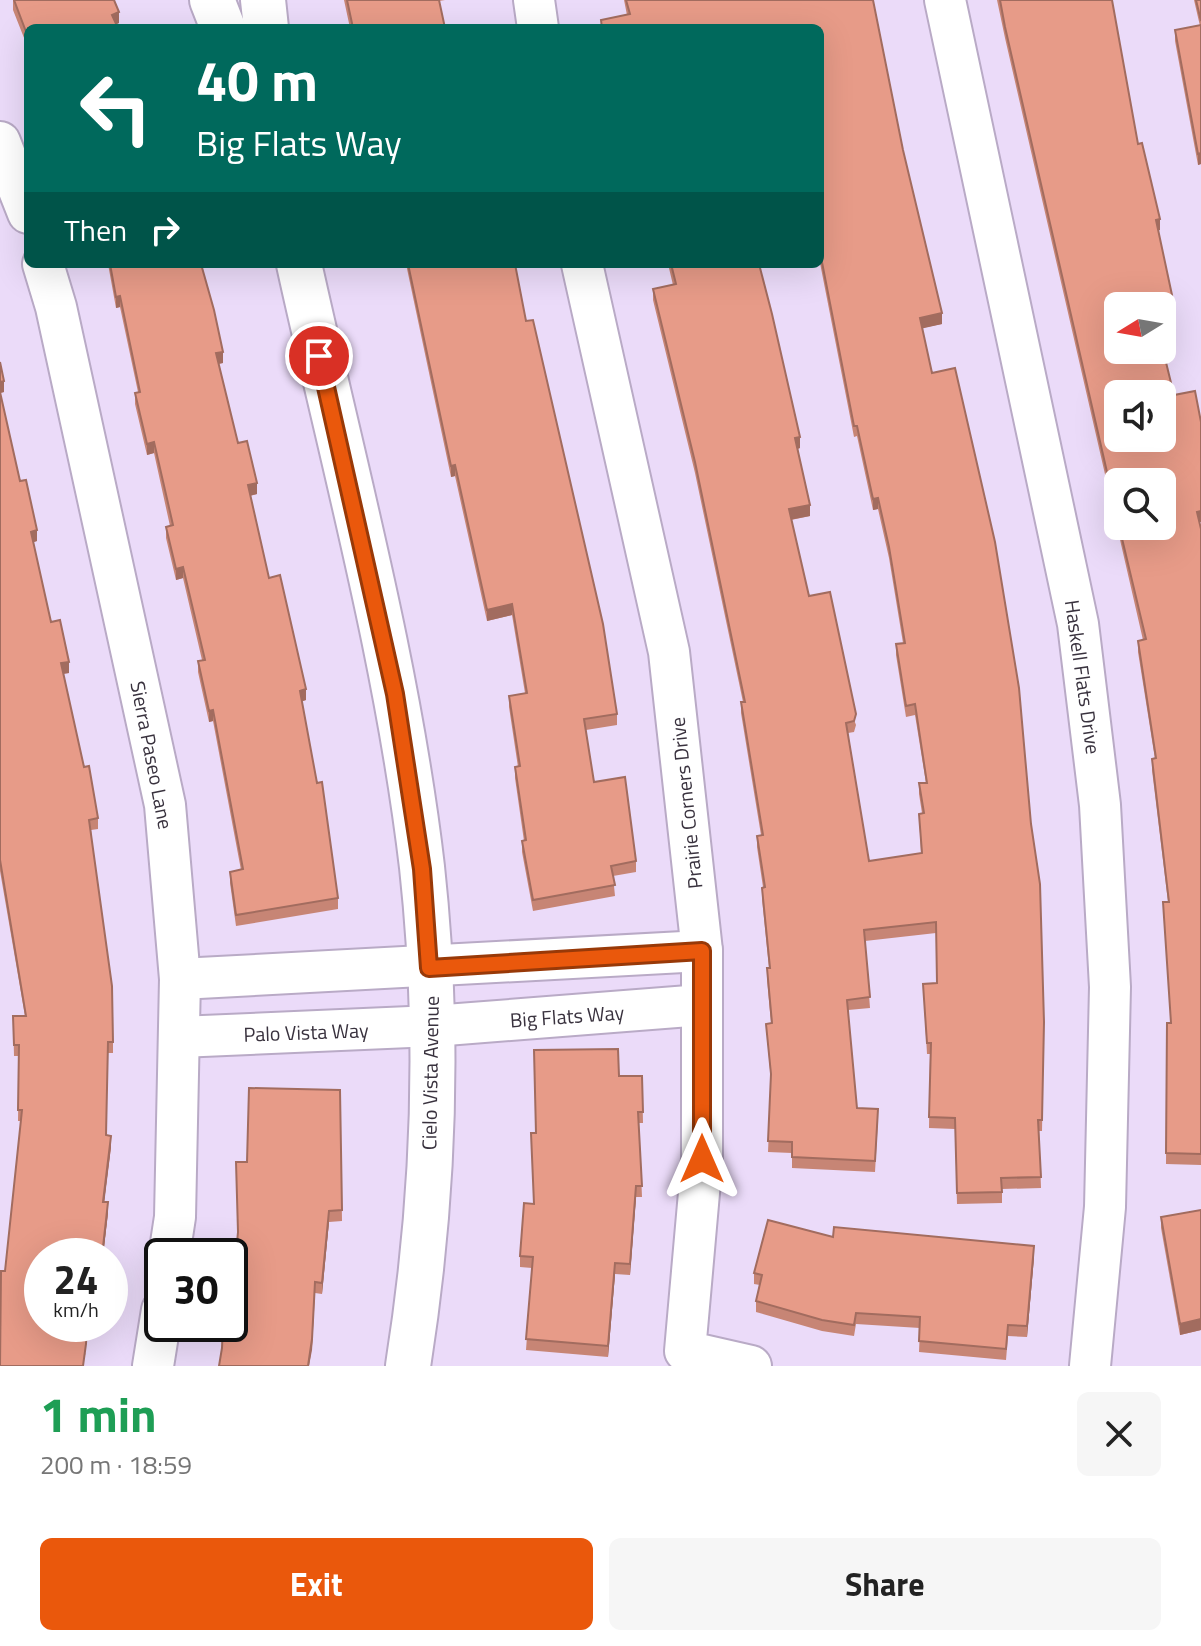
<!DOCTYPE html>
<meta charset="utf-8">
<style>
body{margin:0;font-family:"Titillium Web",sans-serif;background:#f6f6f6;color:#222;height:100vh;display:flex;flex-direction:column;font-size:30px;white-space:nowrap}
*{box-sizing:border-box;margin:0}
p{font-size:26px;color:#767676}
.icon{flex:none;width:44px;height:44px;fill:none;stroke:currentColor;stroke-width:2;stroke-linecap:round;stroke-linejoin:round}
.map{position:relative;height:1366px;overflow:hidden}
.drawer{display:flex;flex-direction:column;background:#fff;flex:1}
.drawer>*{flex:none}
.top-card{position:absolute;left:24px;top:24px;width:800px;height:244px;border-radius:12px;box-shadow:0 8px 32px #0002;background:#00695c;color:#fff;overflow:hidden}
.needle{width:52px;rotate:259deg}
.buttons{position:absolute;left:1104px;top:292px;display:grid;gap:16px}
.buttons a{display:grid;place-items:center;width:72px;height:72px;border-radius:12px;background:#fff;box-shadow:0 8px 32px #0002;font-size:40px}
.speed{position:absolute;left:24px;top:1238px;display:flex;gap:16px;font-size:40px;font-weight:700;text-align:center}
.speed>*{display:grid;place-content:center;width:104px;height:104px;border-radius:50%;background:#fff;box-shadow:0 8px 32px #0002;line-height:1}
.speed small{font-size:20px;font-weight:400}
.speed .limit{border:4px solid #111;border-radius:12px;background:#fff;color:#111}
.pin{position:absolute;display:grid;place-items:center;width:68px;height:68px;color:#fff;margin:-34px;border:4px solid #fff;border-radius:50%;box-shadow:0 2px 8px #0007}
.me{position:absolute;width:88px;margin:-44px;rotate:0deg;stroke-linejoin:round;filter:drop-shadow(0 0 6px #0008)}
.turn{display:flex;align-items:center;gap:28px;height:168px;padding:0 40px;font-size:36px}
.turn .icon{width:104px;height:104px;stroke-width:2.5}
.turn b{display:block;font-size:56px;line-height:68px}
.then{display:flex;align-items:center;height:76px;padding:0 40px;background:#0003;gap:16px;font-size:30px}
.round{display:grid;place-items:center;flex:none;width:84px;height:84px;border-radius:12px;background:#f6f6f6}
.headline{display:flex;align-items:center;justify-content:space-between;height:136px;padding:0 40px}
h1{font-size:48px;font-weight:700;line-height:60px;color:#1e9e55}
.action{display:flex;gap:16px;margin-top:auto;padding:16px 40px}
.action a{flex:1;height:92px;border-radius:12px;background:#ea580c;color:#fff;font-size:32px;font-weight:700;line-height:92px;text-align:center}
.action a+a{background:#f6f6f6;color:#222}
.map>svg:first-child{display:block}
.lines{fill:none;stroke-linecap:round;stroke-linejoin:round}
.minor-casing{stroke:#b9aac6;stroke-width:44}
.tertiary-casing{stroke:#b9aac6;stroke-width:48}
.minor{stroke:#fff;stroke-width:40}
.tertiary{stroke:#fff;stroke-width:44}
.wall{fill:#c78575;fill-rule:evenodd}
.shaded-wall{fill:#a26c5f}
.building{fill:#e79b88;stroke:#a26c5f;stroke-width:2;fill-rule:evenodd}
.route-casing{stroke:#983908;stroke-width:20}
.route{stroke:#ea580c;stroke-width:14}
.labels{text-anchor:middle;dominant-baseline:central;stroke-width:6;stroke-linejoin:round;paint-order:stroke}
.street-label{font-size:20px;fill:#39323e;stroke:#fff}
</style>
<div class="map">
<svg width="1201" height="1366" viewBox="0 0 1201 1366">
<rect width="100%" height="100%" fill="#ebdbf9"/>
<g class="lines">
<defs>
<g id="minor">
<polyline points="534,0 538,28"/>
<polyline points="945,0 1078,624 1100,805 1110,987 1105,1207 1090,1366"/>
<polyline points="0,142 28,213"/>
<polyline points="43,264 56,307 165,805 180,979 175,1217 169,1256"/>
<polyline points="582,264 669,652 702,951 702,1159 685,1351 751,1366"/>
<polyline points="180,979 702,951"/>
<polyline points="179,1037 433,1026 702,1005"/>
<polyline points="153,1366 162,1310"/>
</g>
<g id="tertiary">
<polyline points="212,0 223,28"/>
<polyline points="263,0 266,28"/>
<path d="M299,264C343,463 398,663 422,867C440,1032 434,1202 408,1366"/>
</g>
</defs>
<use href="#minor" class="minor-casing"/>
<use href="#tertiary" class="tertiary-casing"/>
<use href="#minor" class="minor"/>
<use href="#tertiary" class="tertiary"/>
</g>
<g class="wall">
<polygon points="13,0 119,23 116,24 28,28 28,48 13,10"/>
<polygon points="344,0 445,0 439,1 445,28 350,28"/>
<polygon points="624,0 873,0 903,150 942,324 922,328 1044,1022 1042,1131 1039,1131 1041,1188 1002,1189 1002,1203 957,1204 955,1129 929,1128 930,1054 927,1054 923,984 937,983 936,933 865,941 870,1008 848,1010 857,1108 878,1120 875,1172 792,1168 792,1153 768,1152 771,1081 766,1024 771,1023 767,979 767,968 769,968 762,899 762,888 763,887 757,847 757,836 761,835 741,713 741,702 743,702 695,473 653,300 653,289 673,285 668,264 759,264 800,448 798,449 810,516 791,520 809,596 856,725 854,732 848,733 869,861 921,853 919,814 922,813 919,794 919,783 926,783 915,715 906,717 896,655 896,644 903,643 889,558 878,509 873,510 857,436 854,437 820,263 820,28 601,28 601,20 627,15"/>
<path d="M997,0H1112L1138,144L1160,230H1158L1172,306L1162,309V306H1118L1200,522L1201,529V1165L1166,1164L1167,1023H1171L1163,902H1168L1152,770V759H1155L1138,652V641L1143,640L1005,38ZM1118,482L1162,526H1118Z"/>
<polygon points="1194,0 1201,0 1201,164 1198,165 1175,41 1175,30 1200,26"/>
<polygon points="108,264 201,264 223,363 219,364 238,443 257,494 250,496 269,578 306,700 302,701 338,898 338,909 236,926 230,883 230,872 241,870 213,721 209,722 198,672 198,661 202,660 183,578 176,580 166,538 166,527 170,526 154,453 147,455 135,404 135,393 138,392 120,307 116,308"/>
<polygon points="406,264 515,264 526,321 617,714 617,725 586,730 594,782 636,861 636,872 613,876 615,896 533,911 522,852 522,841 524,841 515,778 515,767 518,767 509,707 509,696 525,693 512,615 487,621 455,476 451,477"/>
<polygon points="0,362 4,392 0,393 20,481 37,541 33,542 51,622 69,673 63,674 84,767 98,818 98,829 91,830 113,1042 113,1053 108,1053 106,1135 111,1147 104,1202 108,1213 103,1256 42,1256 86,1355 5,1271 21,1121 18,1121 19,1056 14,1056 13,1016 25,1016 0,871"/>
<polygon points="619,1076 642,1076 643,1123 639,1123 642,1197 636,1197 630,1275 615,1274 608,1357 526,1350 532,1268 520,1267 520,1256 534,1204 536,1133"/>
<polygon points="340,1090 342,1221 329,1222 322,1294 315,1293 312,1350 247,1162"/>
<polygon points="1201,1210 1201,1330 1180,1335 1161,1228 1161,1217"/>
<polygon points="833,1237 1034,1257 1027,1337 1008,1336 1006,1360 919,1352 920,1328 856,1324 854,1336 822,1331 756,1312 756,1301 760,1285 754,1284 754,1273"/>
</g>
<g class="shaded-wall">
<polygon points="119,12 119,23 112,26 112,15"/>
<polygon points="1201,153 1201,164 1198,165 1198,154"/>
<polygon points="1160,219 1160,230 1156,231 1156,220"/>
<polygon points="1172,295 1172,306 1162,309 1162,306 1151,306 1151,300"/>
<polygon points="120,296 120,307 116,308 116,297"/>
<polygon points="942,313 942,324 920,329 920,318"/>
<polygon points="223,352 223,363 216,364 216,353"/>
<polygon points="4,381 4,392 0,393 0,382"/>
<polygon points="800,437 800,448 795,449 795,438"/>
<polygon points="154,442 154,453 147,455 147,444"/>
<polygon points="455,465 455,476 451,477 451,466"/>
<polygon points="257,483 257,494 248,496 248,485"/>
<polygon points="878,498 878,509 873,510 873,499"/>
<polygon points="810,505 810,516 789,520 789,509"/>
<polygon points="1201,511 1201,522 1197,523 1197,512"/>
<polygon points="37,530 37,541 31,543 31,532"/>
<polygon points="183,567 183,578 176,580 176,569"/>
<polygon points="512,604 512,615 487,621 487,610"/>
<polygon points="69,662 69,673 61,674 61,663"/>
<polygon points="306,689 306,700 300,702 300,691"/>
<polygon points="213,710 213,721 209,722 209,711"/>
<polygon points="111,1136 111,1147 103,1213 103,1202"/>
<polygon points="636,1186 636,1197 630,1275 630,1264"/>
<polygon points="108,1202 108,1213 103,1256 102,1256"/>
<polygon points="329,1211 329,1222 322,1294 322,1283"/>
<polygon points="1034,1246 1034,1257 1027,1337 1027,1326"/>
<polygon points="615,1263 615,1274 608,1357 608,1346"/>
<polygon points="315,1282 312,1350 309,1366 308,1366"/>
<polygon points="1201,1319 1201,1330 1180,1335 1180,1324"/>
</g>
<g class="building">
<polygon points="14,0 114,0 119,12 112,15 118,28 28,28 28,37"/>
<polygon points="347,0 439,0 445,28 353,28"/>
<polygon points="626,0 873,0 903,150 942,313 920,318 932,373 955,368 995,542 1019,688 1031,824 1040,884 1044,1022 1042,1120 1038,1120 1041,1177 1001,1178 1002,1192 957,1193 955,1118 929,1117 931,1043 927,1043 923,984 937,983 936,922 864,930 870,997 847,1000 857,1108 878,1109 875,1161 792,1157 792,1142 768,1141 771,1074 766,1024 772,1023 767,968 770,968 762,888 765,887 757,836 763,835 741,702 745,702 695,462 653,289 676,284 671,264 759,264 772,314 800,437 795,438 810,505 789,509 809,596 830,592 856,714 854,721 846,723 869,861 922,853 919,814 924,813 919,783 927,783 915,704 906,706 896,644 905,643 889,547 878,498 873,499 857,426 854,426 820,252 820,28 602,28 601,20 630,14"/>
<path d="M1000,0H1112L1138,144L1142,143L1160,219L1156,220L1172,295L1151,300L1152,306H1118V350H1162V346L1174,395L1195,391L1201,422V511L1197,512L1201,529V1154L1166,1153L1167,1023H1171L1163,902H1169L1152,759L1156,758L1138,641L1146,639L1119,526H1162V482H1118V520L1005,27ZM1118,394H1162V438H1118Z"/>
<polygon points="1196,0 1201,0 1201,21"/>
<polygon points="1201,25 1201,153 1198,154 1175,30"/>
<polygon points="110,264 201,264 214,310 223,352 216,353 238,443 247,441 257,483 248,485 269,578 280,575 306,689 300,691 317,783 322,782 338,898 236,915 230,872 243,869 213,710 209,711 198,661 205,660 183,567 176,569 166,527 173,525 154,442 147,444 135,393 140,392 120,296 116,297"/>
<polygon points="408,264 515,264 526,321 533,320 603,624 617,714 584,719 594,782 625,777 636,861 611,866 615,885 533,900 522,841 526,840 515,767 520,766 509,696 527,693 512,604 487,610 455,465 451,466"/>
<polygon points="0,362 4,381 0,382"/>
<polygon points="0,392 20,481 26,480 37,530 31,532 51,622 60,620 69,662 61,663 84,767 89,766 98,818 89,820 112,986 113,1042 108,1042 106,1135 111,1136 103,1202 108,1202 102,1256 89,1255 89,1256 42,1256 42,1324 87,1324 86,1344 83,1366 0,1366 1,1271 5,1271 22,1110 18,1110 19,1045 14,1045 13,1016 26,1016 0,860"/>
<polygon points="618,1049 619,1076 642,1076 643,1112 638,1112 642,1186 636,1186 630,1264 615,1263 608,1346 526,1339 533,1257 520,1256 524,1203 534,1204 531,1133 536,1133 534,1050"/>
<polygon points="249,1088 340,1090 342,1210 329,1211 322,1283 315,1282 312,1339 308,1366 219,1366 222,1348 223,1324 230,1324 230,1297 232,1297 238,1232 236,1162 247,1162"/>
<polygon points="1201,1210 1201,1319 1180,1324 1161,1217"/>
<polygon points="768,1220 833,1237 834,1227 1034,1246 1027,1326 1008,1325 1006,1349 919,1341 920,1317 856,1313 854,1325 822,1320 756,1301 762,1275 754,1273"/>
</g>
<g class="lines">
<defs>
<polyline id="route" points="319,356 395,694 422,869 429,968 702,951 702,1159"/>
</defs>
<use href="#route" class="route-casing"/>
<use href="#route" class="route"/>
</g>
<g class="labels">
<g class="street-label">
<text transform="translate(1083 677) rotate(82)">Haskell Flats Drive</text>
<text transform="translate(152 755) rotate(79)">Sierra Paseo Lane</text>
<text transform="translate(686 803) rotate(-96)">Prairie Corners Drive</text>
<text transform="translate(567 1016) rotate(-4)">Big Flats Way</text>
<text transform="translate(306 1032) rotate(-2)">Palo Vista Way</text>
<text transform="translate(430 1073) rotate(-89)">Cielo Vista Avenue</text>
</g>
</g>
</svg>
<div class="buttons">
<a><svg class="needle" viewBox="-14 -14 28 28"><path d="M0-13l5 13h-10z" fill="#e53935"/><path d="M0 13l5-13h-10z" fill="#767676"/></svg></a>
<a><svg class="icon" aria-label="sound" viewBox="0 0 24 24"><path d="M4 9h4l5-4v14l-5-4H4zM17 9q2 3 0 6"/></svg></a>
<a><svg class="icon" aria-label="search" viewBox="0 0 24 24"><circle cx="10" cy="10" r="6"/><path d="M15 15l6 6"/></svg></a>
</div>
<div class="speed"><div>24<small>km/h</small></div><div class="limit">30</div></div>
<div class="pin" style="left:319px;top:356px;background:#d93025"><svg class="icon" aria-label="arrive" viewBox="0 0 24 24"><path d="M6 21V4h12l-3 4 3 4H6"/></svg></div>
<svg class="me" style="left:702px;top:1159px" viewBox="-20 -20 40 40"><path d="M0-17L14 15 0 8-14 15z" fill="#ea580c" stroke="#fff" stroke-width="4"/></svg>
<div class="top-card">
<div class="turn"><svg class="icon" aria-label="left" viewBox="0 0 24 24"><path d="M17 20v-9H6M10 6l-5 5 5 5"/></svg><div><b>40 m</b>Big Flats Way</div></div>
<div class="then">Then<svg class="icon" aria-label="right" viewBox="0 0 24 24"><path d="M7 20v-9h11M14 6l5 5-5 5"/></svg></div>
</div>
</div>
<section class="drawer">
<div class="headline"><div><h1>1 min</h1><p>200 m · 18:59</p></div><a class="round"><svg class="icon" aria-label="close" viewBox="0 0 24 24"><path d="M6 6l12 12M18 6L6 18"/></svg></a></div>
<div class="action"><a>Exit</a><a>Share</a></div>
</section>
